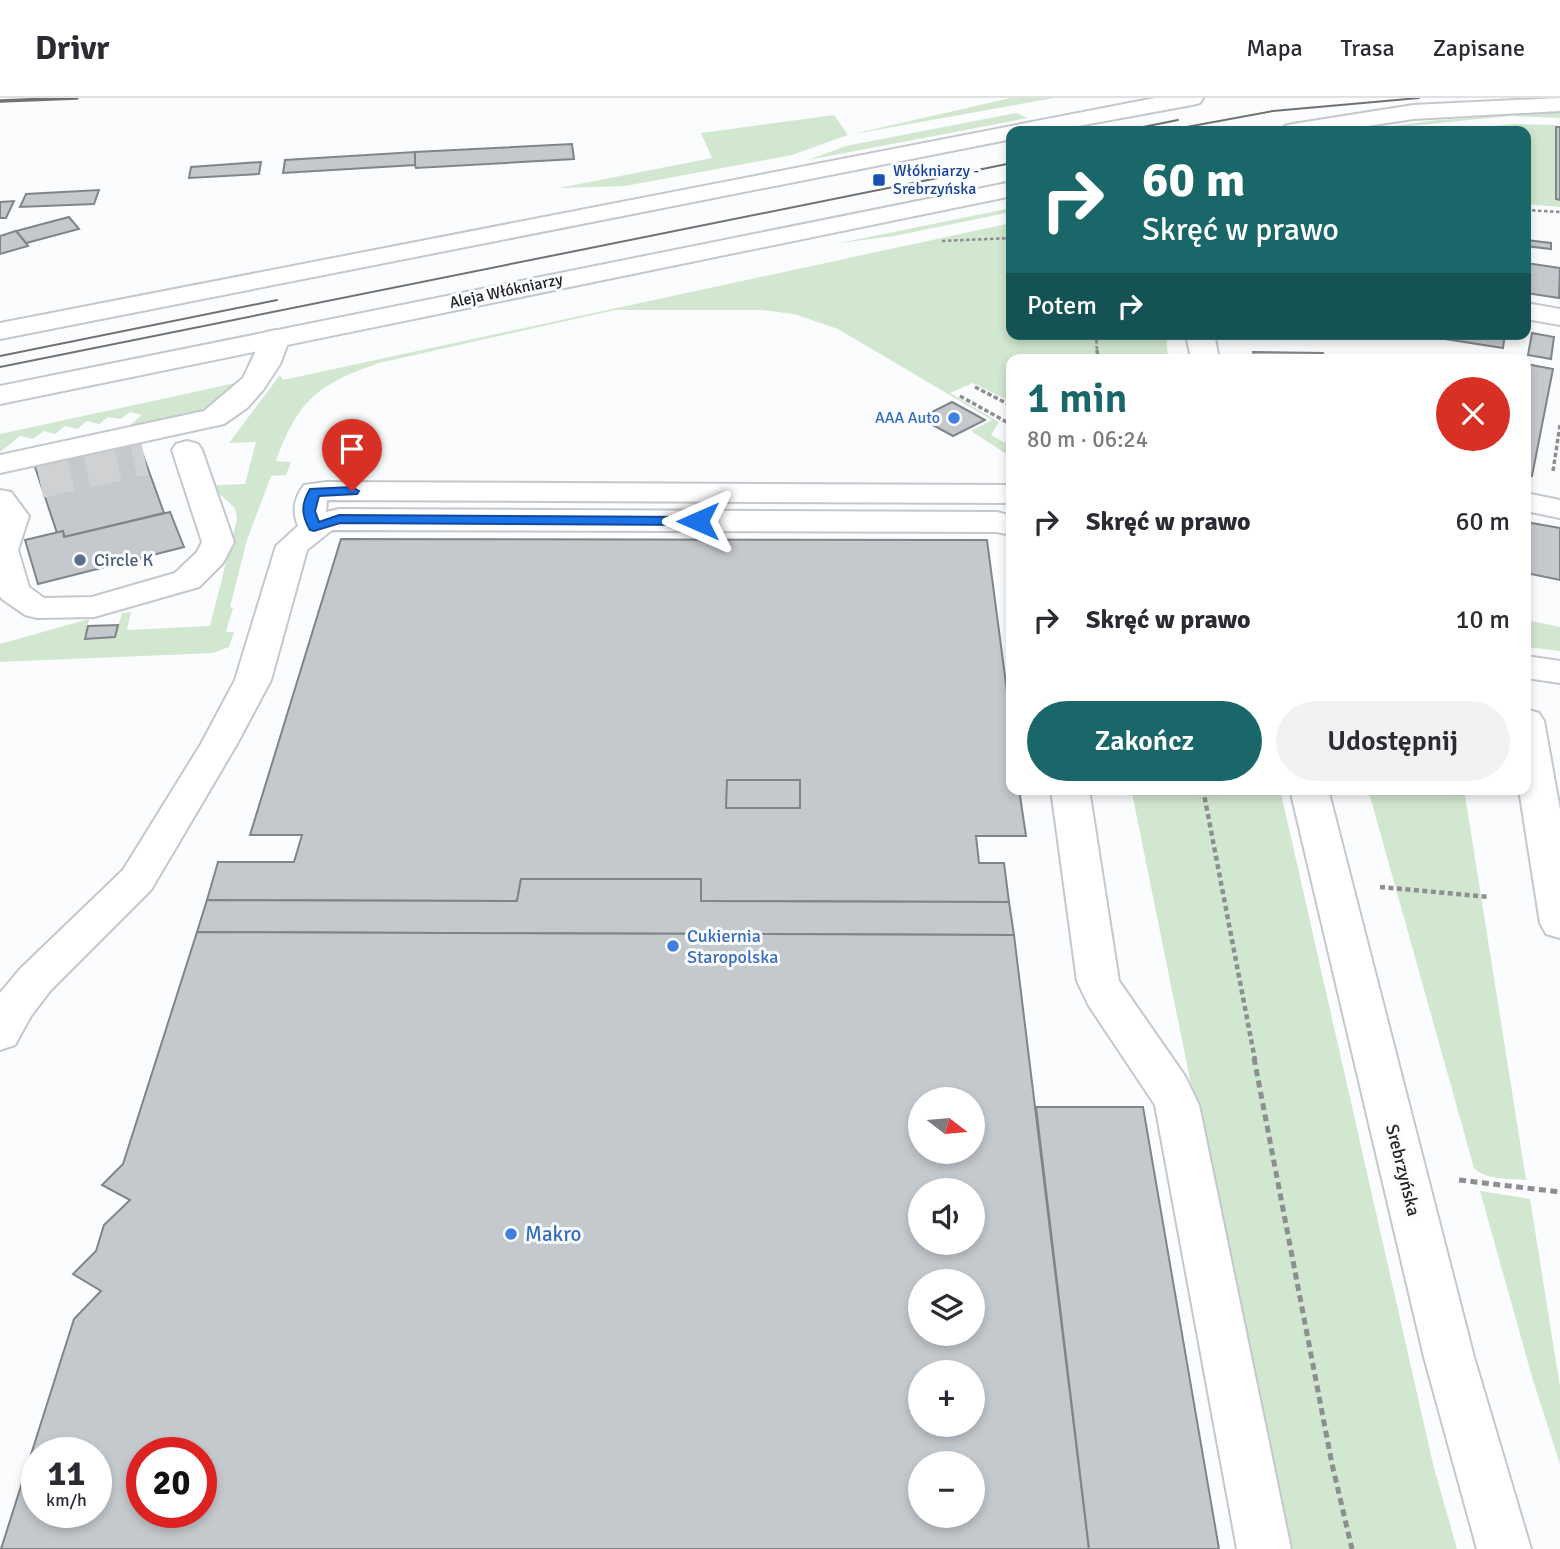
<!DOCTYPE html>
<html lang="pl">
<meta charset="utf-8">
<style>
body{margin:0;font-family:Signika,sans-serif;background:#f2f2f3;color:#2b2b33;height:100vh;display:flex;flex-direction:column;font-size:26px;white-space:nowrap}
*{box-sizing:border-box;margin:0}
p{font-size:23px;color:#7c7c81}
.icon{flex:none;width:38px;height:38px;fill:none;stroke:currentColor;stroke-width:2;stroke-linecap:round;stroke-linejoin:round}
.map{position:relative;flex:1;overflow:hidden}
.sheet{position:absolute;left:1006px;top:256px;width:525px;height:441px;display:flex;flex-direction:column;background:#fff;border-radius:14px;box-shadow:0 4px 10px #0003}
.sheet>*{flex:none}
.guide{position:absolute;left:1006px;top:28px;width:525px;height:214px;border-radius:14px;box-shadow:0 4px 10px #0003;background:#196769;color:#fff;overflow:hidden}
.needle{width:46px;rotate:106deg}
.buttons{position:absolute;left:908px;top:989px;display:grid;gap:14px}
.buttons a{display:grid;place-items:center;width:77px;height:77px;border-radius:50%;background:#fff;box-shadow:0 4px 10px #0003;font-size:35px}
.speed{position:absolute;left:21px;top:1339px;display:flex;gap:14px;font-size:35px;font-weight:700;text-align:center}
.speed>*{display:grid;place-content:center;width:91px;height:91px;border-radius:50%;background:#fff;box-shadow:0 4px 10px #0003;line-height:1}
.speed small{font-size:18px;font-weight:400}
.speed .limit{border:10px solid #d22;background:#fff;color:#111}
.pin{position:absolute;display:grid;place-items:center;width:60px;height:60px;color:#fff;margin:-72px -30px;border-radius:50% 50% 50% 0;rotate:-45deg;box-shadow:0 0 7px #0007}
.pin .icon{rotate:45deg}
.me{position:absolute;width:77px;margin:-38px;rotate:270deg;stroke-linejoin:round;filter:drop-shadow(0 0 5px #0008)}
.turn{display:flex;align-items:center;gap:24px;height:147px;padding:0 21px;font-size:32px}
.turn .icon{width:91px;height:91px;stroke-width:2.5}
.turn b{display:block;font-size:49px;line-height:60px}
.then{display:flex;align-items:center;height:66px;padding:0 21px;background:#0003;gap:14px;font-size:26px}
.round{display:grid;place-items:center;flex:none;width:74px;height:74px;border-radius:37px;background:#f2f2f3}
.headline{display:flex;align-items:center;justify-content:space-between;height:119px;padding:0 21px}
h1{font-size:42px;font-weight:600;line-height:52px;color:#196769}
.button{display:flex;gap:14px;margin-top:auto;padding:14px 21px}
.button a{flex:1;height:80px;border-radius:42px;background:#196769;color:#fff;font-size:28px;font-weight:600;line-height:80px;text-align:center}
.button a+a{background:#f2f2f3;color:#2b2b33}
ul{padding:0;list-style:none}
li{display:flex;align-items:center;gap:21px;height:98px;padding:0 21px}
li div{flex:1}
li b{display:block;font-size:26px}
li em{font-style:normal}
header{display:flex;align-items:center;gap:42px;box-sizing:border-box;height:98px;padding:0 35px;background:#fff;border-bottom:2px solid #e1e1e2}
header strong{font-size:33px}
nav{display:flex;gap:38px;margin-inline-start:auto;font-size:24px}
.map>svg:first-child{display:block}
.green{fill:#d2e7cf}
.building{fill:#c4c9ce;stroke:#81858a;stroke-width:2;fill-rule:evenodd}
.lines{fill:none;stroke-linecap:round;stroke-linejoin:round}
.minor-tunnel{stroke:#cfd1d3;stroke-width:32;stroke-dasharray:32 16;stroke-linecap:butt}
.minor-casing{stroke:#c4c8cd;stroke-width:4}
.major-casing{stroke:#c4c8cd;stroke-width:4}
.path-far3{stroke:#8c8e90;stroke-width:2.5;stroke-dasharray:3.5 2.5;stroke-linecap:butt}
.path-far2{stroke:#8c8e90;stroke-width:3.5;stroke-dasharray:4.5 2.5;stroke-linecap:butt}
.path-far1{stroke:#8c8e90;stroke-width:4.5;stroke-dasharray:5 3.5;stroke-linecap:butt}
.path{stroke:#8c8e90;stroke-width:5;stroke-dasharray:7 4.5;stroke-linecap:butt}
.minor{fill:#fff;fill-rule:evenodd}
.major{fill:#fff;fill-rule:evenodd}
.tram{stroke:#6f7173;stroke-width:2}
.rail{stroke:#6f7173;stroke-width:3.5}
.route{fill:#1a73e8;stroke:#114b97;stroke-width:2}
.transit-dot{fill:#1a4fb4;stroke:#fafcfe;stroke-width:2.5}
.shop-dot{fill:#3f7fe0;stroke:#fafcfe;stroke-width:2.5}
.service-dot{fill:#5c6f8a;stroke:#fafcfe;stroke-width:2.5}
.labels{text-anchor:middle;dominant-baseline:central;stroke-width:6;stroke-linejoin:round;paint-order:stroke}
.far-transit-label{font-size:16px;fill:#164399;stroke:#fafcfe;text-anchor:start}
.far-street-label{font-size:16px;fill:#222426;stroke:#fafcfe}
.far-shop-label{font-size:16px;fill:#366cbe;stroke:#fafcfe;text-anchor:end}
.service-label{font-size:18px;fill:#4e5e75;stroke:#fafcfe;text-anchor:start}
.shop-label{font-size:18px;fill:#366cbe;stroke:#fafcfe;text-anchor:start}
.street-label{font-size:18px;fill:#222426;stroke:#fafcfe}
.near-shop-label{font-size:21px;fill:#366cbe;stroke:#fafcfe;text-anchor:start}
</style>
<header>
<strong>Drivr</strong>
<nav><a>Mapa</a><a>Trasa</a><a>Zapisane</a></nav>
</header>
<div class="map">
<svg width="1560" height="1451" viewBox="0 0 1560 1451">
<rect width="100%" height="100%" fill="#fafcfe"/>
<g class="green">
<polygon points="1011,0 1054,0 848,37 792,57 625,88 559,90 712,60 701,35 834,17 848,37"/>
<polygon points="1560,14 1560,20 1510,18 1359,33 1437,22"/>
<polygon points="1016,15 1028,20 808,62 846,48"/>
<polygon points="1515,26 1555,27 1556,101 1560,102 1560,109 1526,106 1526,33 1431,33"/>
<polygon points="1011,110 1011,114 894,138 840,145"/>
<path d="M1011,125L1012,236H1166L1168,261H1012L1011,304L973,285L950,295L999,324L991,337L1011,348V359L971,333L992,322L838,231L794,216L761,212H615L379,265C318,286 298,302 276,363L291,364L286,377L271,378L247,442L230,509L233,510L226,534H234L229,549L213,555L0,564V546L89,521L85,541L115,539L122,515L131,514L127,532L210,528L237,421L235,410L214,391L217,387L245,386L256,344L229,345L280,277L283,282Z"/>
<path d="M236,285C212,318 171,320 134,329L129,328L142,317L130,314L121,321L108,319L99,326L87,323L77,331L65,328L55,336L44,333L33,341L20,338L0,354V336Z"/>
<polygon points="1526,522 1560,529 1560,553 1526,549"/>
<polygon points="1092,691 1280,691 1433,1366 1457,1451 1285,1451 1132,695 1092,694"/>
<path d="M1368,691H1464L1526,1082C1510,1081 1485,1082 1474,1070Z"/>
<polygon points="1480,1093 1530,1101 1560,1289 1560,1366 1532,1279"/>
</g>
<g class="building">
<polygon points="1556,29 1560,29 1560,102 1556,101"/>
<polygon points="572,46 574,61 416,70 415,67 415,54"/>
<polygon points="415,54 415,67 283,75 285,62"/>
<polygon points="261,64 259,76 189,80 191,69"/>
<polygon points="99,92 94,106 20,109 26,96"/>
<polygon points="14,103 6,120 0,120 0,104"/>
<polygon points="69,119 79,131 26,145 16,133"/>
<polygon points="16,133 28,148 0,156 0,138"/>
<polygon points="1526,142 1551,145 1551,151 1526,148"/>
<polygon points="1526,165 1560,170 1559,200 1526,195"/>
<polygon points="1532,235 1554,239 1551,261 1528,257"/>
<polygon points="1243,236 1300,236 1300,239 1244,238"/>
<polygon points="1413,236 1505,236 1503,250"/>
<polygon points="1253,254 1323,255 1325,261 1255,261"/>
<polygon points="1526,266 1553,271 1532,378 1526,377"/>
<polygon points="952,304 985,322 953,338 920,320"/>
<polygon points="138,343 164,415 64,439 63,433 57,435 34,366"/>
<polygon points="170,414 184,449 38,486 25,442 63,433 64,439"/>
<polygon points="1526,424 1560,430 1560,482 1526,475"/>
<polygon points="341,441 987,442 1012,631 1012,691 1019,691 1026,738 976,738 979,765 1004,765 1009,804 701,803 701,781 521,781 517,803 207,802 218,764 294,764 302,737 250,737"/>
<polygon points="118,527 115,539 85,541 88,528"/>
<polygon points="727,682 800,682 800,710 726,710"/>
<polygon points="521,781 701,781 701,803 1009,804 1014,837 197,834 207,802 517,803"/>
<path d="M197,834L1014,837L1089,1451H1L74,1221L101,1193L73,1176L96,1153L104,1127L130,1102L102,1087L123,1066ZM920,1001H973V1054H920ZM920,1092H973V1144H920ZM920,1183H973V1236H920ZM920,1274H973V1326H920ZM37,1354H96V1414H37ZM142,1354H201V1414H142ZM920,1365H973V1418H920Z"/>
<polygon points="1036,1009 1143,1009 1219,1451 1089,1451"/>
</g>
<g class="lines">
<polyline class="minor-tunnel" points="40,384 145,361"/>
<defs>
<g id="minor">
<polygon points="1526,205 1560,211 1560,227 1526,221"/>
<polygon points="276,232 286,234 290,240 280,266 263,292 247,310 224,326 0,375 0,357 204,313 243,280 262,240 266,234"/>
<polygon points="187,343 198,346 202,352 234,444 223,465 199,489 94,519 37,520 25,517 2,501 0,498 0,392 11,394 29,418 18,452 29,489 44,500 92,499 175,475 197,454 202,444 172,352 176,346"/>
<path d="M326,384L1012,387V405L327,402L326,414L339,411L997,414L1012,418V437L996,434L332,432L307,452L271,582L237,646L151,792L50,893L31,918L15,947L0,952V895L20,871L123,772L201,646L235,582L276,448L298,428C292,412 294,401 304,387Z"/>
<polygon points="1526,395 1560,402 1560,420 1526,413"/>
<polygon points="1526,558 1560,563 1560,585 1526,580"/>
<polygon points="1526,611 1539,615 1544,623 1560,712 1560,840 1546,836 1540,825 1519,691 1526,691"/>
<polygon points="1051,691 1089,691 1119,883 1185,978 1199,1007 1291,1451 1237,1451 1155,1007 1089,908 1077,883"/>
</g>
<g id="major">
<polygon points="1155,0 1203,0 1200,5 1192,7 1051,33 1012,33 1012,41 0,241 0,225"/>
<polygon points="1560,0 1560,13 1413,21 1335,33 1281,33 1285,28 1293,26 1413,7"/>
<polygon points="1012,84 1012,98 0,306 0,288"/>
<polygon points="1186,236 1214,236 1219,261 1191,261"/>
<polygon points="1290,691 1328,691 1474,1259 1531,1451 1477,1451 1424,1259"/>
</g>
</defs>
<use href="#minor" class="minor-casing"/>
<use href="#major" class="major-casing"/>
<g class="path-far3">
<polyline points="1526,112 1560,114"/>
<polyline points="942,143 1012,140"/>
<polyline points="1096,236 1097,254"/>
</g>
<g class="path-far2">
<polyline points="1097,252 1098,261"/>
<polyline points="975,289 1012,308"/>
<polyline points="960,298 1012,327"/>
<polyline points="1553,373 1560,327"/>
</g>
<g class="path-far1">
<polyline points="1203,691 1255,962"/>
<polyline points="1380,789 1490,799"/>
</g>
<g class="path">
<polyline points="1254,960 1332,1366 1352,1451"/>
<polyline points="1459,1082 1560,1094"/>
</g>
<use href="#minor" class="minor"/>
<use href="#major" class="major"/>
<g class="tram">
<polyline points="1123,33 1178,22"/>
<polyline points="1165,33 1273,13 1419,0"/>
<polyline points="0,258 277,202"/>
<polyline points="0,269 1012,65"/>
</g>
<polyline class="rail" points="0,3 77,0"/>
</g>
<path class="route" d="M352,389L359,393L357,396L319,398L315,413L319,424L339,417L698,419L704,423L698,427L340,425L314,433L310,432C301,416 301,406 310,391Z"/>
<rect class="transit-dot" x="872" y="75" width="14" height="14" rx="3.5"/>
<g class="shop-dot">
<circle cx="954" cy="320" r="7"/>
<circle cx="673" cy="848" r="7"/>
<circle cx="511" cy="1136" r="7"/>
</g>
<circle class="service-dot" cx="80" cy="462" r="7"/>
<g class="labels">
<g class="far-transit-label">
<text x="893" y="73">Włókniarzy -<tspan x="893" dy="18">Srebrzyńska</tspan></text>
</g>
<g class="far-street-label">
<text transform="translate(506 193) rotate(-12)">Aleja Włókniarzy</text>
</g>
<g class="far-shop-label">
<text x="940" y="320">AAA Auto</text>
</g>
<g class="service-label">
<text x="94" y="462">Circle K</text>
</g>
<g class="shop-label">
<text x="687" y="838">Cukiernia<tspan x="687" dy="21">Staropolska</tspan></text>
</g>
<g class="street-label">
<text transform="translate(1403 1072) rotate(76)">Srebrzyńska</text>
</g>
<g class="near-shop-label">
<text x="525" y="1136">Makro</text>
</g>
</g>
</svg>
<div class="buttons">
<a><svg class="needle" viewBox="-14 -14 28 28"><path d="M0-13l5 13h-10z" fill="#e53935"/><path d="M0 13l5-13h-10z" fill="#7c7c81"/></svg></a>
<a><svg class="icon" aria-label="sound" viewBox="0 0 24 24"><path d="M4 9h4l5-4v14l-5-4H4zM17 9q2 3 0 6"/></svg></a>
<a><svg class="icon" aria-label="layers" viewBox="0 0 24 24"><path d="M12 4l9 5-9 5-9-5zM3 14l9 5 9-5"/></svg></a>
<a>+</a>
<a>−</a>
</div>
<div class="speed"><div>11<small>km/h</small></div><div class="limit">20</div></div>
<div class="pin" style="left:352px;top:393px;background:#d93025"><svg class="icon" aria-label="arrive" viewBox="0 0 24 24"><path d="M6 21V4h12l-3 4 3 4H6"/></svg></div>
<svg class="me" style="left:698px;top:423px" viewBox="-20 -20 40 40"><path d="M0-17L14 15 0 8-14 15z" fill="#1a73e8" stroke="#fff" stroke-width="4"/></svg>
<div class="guide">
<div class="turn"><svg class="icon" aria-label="right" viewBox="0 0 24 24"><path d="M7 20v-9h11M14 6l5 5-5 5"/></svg><div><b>60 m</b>Skręć w prawo</div></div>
<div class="then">Potem<svg class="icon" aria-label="right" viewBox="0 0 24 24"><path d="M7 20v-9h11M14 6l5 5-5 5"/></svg></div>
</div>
<section class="sheet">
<div class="headline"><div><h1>1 min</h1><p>80 m · 06:24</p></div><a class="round" style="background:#d93025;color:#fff"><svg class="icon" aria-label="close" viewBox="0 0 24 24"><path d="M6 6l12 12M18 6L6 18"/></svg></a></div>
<ul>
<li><svg class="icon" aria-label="right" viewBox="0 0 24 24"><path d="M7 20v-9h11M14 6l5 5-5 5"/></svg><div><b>Skręć w prawo</b></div><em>60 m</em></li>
<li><svg class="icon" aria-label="right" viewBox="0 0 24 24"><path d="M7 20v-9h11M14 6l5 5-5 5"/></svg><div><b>Skręć w prawo</b></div><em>10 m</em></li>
</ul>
<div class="button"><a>Zakończ</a><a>Udostępnij</a></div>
</section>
</div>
